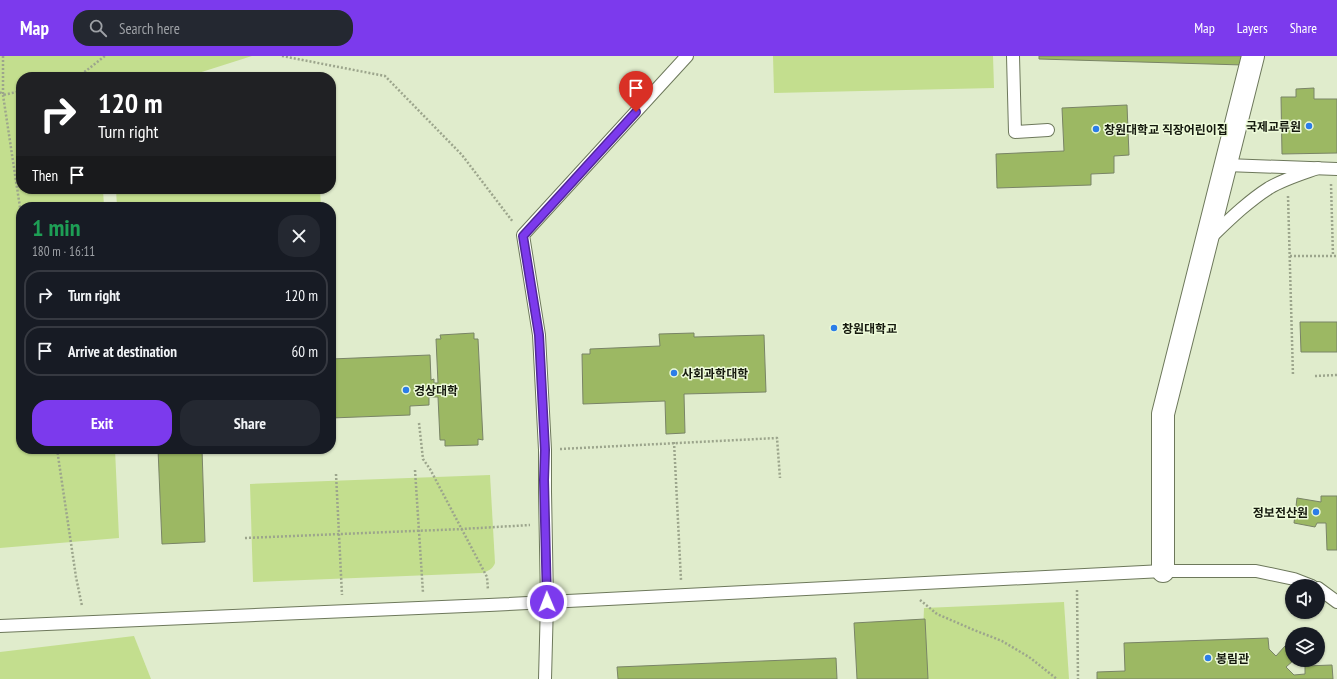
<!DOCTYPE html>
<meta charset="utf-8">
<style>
body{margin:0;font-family:"PT Sans Narrow","Noto Sans KR",sans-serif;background:#242831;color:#f1f3f6;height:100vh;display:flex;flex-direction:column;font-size:15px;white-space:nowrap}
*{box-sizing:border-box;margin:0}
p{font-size:13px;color:#9ea1a6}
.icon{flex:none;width:22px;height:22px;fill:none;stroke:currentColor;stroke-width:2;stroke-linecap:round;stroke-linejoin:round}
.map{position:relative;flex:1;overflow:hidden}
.sheet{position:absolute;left:16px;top:146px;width:320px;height:252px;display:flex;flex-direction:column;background:#171b24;border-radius:16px;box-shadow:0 1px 3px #0004}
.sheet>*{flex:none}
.top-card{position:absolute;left:16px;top:16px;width:320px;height:122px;border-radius:16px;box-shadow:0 1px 3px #0004;background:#202124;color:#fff;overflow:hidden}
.fabs{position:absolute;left:1285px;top:523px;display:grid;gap:8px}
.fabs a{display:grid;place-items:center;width:40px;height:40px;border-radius:50%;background:#171b24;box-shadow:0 1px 3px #0004;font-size:20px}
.pin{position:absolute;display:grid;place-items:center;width:34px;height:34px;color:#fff;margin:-41px -17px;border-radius:50% 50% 50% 0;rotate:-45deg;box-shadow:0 0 4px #0007}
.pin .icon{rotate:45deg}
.me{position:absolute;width:44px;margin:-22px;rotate:359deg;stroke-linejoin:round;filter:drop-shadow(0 0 3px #0008)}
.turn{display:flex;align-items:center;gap:14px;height:84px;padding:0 16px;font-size:18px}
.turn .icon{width:52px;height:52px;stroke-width:2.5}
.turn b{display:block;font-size:28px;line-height:34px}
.then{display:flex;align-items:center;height:38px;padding:0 16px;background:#0003;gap:8px;font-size:15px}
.round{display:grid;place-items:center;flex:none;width:42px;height:42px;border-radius:16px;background:#242831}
.headline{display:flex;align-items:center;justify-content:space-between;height:68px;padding:0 16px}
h1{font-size:24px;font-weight:700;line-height:30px;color:#1e9e55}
.primary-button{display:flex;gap:8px;margin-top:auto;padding:8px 16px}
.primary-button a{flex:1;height:46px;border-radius:16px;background:#7c3aed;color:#fff;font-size:16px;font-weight:700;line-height:46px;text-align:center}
.primary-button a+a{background:#242831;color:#f1f3f6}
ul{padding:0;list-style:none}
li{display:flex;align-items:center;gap:12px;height:50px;margin:0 8px 6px;padding:0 8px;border:2px solid #363941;border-radius:16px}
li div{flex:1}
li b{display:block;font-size:15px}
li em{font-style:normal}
header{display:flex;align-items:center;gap:24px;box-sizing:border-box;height:56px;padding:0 20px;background:#7c3aed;color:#fff}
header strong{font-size:19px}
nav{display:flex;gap:22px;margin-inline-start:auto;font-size:14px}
.search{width:280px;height:36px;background:#242831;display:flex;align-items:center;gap:10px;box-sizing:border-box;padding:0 14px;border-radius:16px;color:#9ea1a6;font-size:15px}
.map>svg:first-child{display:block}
.green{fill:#c3de8e}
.building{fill:#9cb863;stroke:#798466}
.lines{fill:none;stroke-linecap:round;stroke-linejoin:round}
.lane-casing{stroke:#6d785b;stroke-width:14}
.street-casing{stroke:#6d785b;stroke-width:24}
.path{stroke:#9ca58c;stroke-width:2.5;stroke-dasharray:2 2;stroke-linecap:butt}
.lane{stroke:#fff;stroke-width:12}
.street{stroke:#fff;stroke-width:22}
.route-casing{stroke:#51269a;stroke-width:10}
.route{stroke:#7c3aed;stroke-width:7}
.poi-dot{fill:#2b7de8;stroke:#edfad9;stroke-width:1.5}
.labels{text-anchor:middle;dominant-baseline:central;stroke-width:3;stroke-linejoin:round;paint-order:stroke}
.poi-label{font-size:12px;font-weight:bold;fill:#14180d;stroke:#edfad9;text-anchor:start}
</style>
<header>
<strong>Map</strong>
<div class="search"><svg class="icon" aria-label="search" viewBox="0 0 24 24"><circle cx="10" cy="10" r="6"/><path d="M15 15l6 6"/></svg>Search here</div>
<nav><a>Map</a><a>Layers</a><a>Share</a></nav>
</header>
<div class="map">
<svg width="1337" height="623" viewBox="0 0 1337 623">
<rect width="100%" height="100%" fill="#e0eccc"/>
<g class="green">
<polygon points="0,0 252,0 186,21 21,21 21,133 103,133 104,151 21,151 21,393 115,393 119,482 0,492"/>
<polygon points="773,0 993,0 994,32 774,37"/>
<polygon points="116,133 320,133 321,151 117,151"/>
<path d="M490,419L495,507C493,513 488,515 482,517L253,526L250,428Z"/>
<polygon points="1064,546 1069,623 921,623 924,552"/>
<polygon points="134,580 151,623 0,623 0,596"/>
</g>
<g class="building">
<polygon points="1039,0 1243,0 1243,9 1039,3"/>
<polygon points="1314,32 1314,43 1337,43 1337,97 1282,98 1281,41 1296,41 1296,33"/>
<polygon points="1127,49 1129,99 1114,100 1114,117 1091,118 1091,129 997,132 996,98 1064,95 1062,52"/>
<polygon points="1300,266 1337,266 1337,296 1301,296"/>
<polygon points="474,277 474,283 478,283 483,384 478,383 478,389 445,390 445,384 440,384 438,341 429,341 429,349 410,350 410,359 331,362 331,303 430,299 431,324 434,323 434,327 438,327 436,283 441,283 440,279"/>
<polygon points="694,277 694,281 764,279 766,336 684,338 685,377 666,378 665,345 583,348 582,298 590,298 590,293 660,290 659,278"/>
<polygon points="158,393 202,393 205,486 162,488"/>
<polygon points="1321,440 1337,440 1337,494 1327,494 1326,467 1317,467 1315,471 1294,467 1297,442 1321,446"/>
<polygon points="925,563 928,623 857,623 854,567"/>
<polygon points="1268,582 1269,593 1276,600 1285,590 1292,589 1292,604 1294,604 1286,611 1294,619 1305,618 1305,610 1332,609 1333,623 1097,623 1097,616 1125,615 1124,587"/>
<polygon points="836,602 837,623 618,623 617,611"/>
</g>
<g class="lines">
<defs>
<g id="lane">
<polyline points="1013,0 1015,76 1048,74"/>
<polyline points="1226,109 1337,113"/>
<path d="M1209,183C1228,165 1247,146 1269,132C1284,123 1301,118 1318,112"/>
<polyline points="1318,532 1337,546"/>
<polyline points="0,570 489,549 1163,515 1256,515 1294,523 1312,530"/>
<polyline points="545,623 547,546 545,436 545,394 539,279 523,179 687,0"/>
</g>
<polyline id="street" points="1163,515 1163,358 1253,0"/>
</defs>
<use href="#lane" class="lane-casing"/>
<use href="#street" class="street-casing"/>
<g class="path">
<polyline points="3,0 3,39 21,35"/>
<polyline points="282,0 385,20 462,99 513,166"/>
<polyline points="78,21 105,0"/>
<polyline points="0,36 3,39 21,158"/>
<polyline points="1331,128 1333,200"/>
<polyline points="1288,140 1293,320"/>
<polyline points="1290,200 1337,200"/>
<polyline points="1315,320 1337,319"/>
<polyline points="419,367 423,403 430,413 487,521 488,534"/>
<polyline points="674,386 681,524"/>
<polyline points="57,393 76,521 82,550"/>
<polyline points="560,393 777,382 780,422"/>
<polyline points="415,414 423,537"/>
<polyline points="336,418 342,539"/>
<polyline points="245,482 462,473 530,469"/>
<polyline points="1077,534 1078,623"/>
<polyline points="920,544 937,558 974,574 1002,585 1029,601 1057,623"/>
</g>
<use href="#lane" class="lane"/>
<use href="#street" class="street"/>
</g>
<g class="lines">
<defs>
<polyline id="route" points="547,546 544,424 545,394 539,279 523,180 636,56"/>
</defs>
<use href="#route" class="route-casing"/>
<use href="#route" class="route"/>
</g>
<g class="poi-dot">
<circle cx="1309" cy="70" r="4"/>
<circle cx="1096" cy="73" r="4"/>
<circle cx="834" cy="272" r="4"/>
<circle cx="674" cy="317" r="4"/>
<circle cx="406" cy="334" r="4"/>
<circle cx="1316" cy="456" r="4"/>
<circle cx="1208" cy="602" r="4"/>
</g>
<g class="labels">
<g class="poi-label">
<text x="1301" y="70" text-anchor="end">국제교류원</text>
<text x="1104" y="73">창원대학교 직장어린이집</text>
<text x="842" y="272">창원대학교</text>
<text x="682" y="317">사회과학대학</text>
<text x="414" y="334">경상대학</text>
<text x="1308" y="456" text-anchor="end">정보전산원</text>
<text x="1216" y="602">봉림관</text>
</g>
</g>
</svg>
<div class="fabs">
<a><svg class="icon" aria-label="sound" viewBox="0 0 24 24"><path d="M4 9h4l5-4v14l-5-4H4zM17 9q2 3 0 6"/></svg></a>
<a><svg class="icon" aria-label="layers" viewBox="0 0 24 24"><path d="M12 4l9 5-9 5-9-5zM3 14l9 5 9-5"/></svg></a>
</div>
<div class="pin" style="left:636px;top:56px;background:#d93025"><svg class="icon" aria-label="arrive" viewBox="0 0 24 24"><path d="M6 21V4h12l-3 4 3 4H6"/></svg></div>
<svg class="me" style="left:547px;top:546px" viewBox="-20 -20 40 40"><circle r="17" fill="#7c3aed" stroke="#fff" stroke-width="3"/><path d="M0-11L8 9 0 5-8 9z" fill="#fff"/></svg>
<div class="top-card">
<div class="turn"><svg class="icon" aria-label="right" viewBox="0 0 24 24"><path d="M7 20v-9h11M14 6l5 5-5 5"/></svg><div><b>120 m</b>Turn right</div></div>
<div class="then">Then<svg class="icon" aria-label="arrive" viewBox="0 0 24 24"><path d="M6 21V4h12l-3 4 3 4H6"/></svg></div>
</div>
<section class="sheet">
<div class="headline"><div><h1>1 min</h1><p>180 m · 16:11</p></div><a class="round"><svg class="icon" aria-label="close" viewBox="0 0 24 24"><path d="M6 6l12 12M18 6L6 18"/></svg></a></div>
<ul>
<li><svg class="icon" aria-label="right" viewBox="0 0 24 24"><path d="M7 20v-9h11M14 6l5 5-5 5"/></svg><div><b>Turn right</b></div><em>120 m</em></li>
<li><svg class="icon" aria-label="arrive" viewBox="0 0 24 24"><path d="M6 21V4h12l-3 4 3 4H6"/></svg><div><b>Arrive at destination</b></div><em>60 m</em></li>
</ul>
<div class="primary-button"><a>Exit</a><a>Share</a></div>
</section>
</div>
